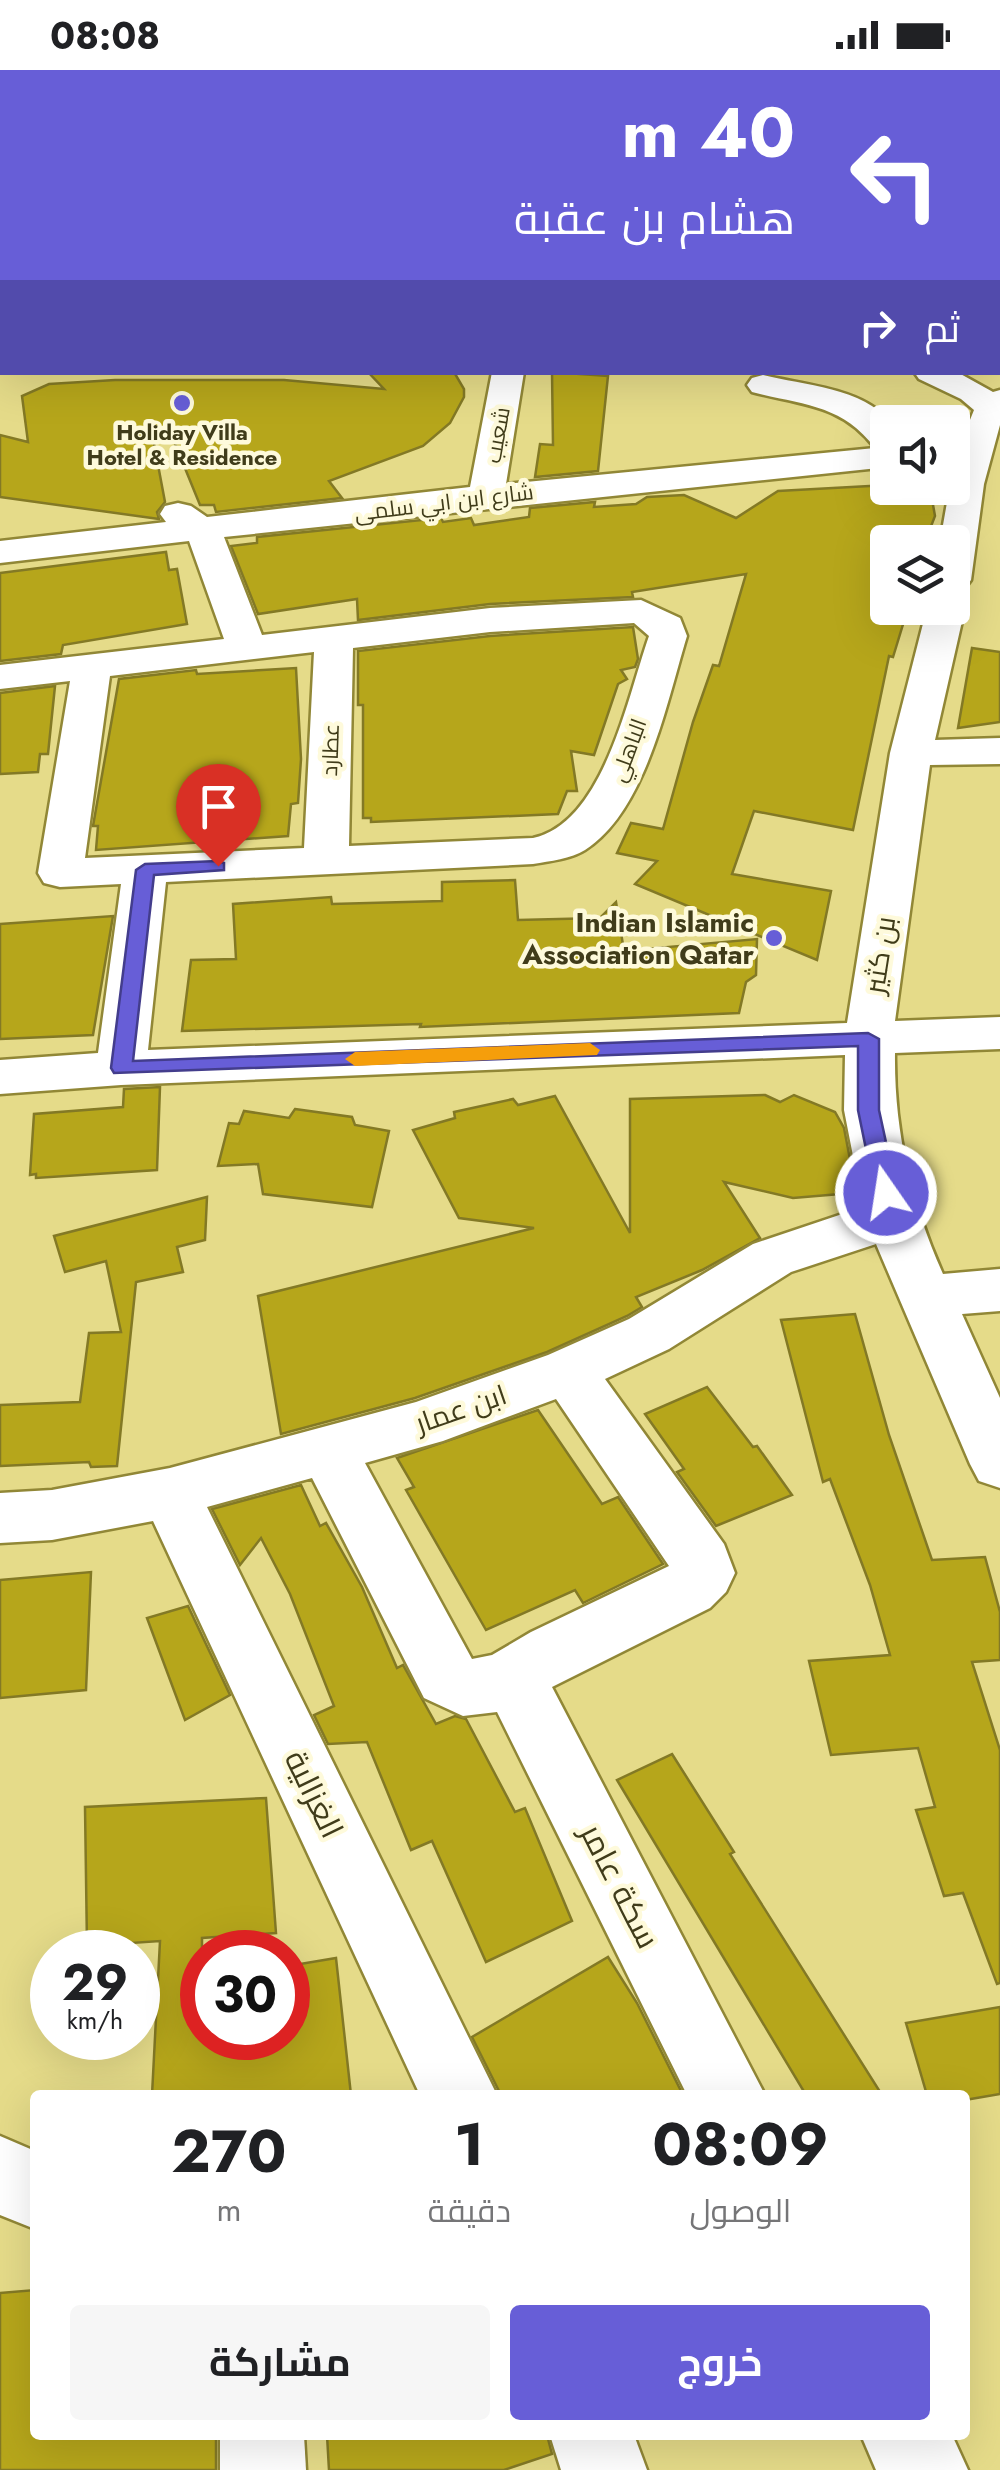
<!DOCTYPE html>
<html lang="ar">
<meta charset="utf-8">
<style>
body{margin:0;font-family:Jost,Cairo,sans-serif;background:#f6f6f6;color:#202124;direction:rtl;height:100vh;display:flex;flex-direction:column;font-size:38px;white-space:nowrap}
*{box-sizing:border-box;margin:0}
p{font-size:32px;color:#757577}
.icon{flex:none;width:55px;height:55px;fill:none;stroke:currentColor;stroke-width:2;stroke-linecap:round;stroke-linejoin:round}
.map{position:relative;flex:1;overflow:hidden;direction:ltr}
.sheet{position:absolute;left:30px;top:2020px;width:940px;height:350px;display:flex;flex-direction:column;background:#fff;border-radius:10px;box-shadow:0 10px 40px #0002;direction:rtl}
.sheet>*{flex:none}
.banner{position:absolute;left:0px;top:0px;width:1000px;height:305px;box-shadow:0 10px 40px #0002;direction:rtl;background:#675ed7;color:#fff;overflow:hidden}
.tools{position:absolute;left:870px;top:335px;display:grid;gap:20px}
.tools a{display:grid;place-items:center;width:100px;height:100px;border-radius:10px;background:#fff;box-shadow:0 10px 40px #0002;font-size:50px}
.speed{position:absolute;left:30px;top:1860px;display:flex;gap:20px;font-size:50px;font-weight:700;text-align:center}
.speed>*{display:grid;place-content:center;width:130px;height:130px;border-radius:50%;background:#fff;box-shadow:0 10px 40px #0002;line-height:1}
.speed small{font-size:25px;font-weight:400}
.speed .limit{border:15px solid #d22;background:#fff;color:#111}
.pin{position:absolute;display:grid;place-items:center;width:85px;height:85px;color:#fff;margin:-102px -42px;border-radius:50% 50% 50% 0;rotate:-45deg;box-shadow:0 0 10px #0007}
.pin .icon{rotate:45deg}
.me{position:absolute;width:110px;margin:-55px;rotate:347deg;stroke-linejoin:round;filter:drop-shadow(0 0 8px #0008)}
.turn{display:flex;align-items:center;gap:35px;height:210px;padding:0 40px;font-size:45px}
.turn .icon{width:130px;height:130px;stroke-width:2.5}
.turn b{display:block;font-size:70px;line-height:85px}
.then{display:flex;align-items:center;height:95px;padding:0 40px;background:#0003;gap:20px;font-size:38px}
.eta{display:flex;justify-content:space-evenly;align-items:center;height:170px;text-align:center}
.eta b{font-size:60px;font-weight:700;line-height:70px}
.primary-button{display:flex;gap:20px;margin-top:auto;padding:20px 40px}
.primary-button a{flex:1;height:115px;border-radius:10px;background:#675ed7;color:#fff;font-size:40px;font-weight:700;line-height:115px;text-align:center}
.primary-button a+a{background:#f6f6f6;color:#202124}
.status{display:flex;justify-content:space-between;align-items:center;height:70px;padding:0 50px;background:#fff;direction:ltr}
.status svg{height:28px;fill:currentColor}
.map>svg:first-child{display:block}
.green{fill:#8fdeb8}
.building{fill:#b6a61b;stroke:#837925;stroke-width:2.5}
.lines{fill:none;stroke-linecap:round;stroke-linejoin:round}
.minor-casing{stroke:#918736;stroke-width:5}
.major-casing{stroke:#918736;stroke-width:5}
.highway-casing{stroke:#918736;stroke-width:5}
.path{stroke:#aca463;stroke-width:4;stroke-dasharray:2.5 2.5;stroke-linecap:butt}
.minor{fill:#fff;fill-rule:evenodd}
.major{fill:#fff;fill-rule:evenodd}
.highway{fill:#fff;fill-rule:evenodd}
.route{fill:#675ed7;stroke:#433d8c;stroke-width:2.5}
.slow{fill:#f59e0b}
.poi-dot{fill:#675ed7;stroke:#fefadb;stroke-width:4}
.labels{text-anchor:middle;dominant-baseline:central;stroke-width:9;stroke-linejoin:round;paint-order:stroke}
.far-poi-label{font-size:22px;font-weight:bold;fill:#403c1a;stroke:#fefadb}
.far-street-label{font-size:22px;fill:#403c1a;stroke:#fefadb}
.poi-label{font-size:28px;font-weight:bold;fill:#403c1a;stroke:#fefadb;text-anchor:end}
.street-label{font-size:28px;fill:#403c1a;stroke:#fefadb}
.near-street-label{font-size:32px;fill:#403c1a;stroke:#fefadb}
</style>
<div class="status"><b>08:08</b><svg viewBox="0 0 49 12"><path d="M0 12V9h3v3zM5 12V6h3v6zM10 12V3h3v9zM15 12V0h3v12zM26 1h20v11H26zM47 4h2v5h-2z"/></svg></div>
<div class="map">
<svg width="1000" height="2400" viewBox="0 0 1000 2400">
<rect width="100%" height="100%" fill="#e5db89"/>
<polygon class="green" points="0,0 1000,0 1000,266 998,2 2,2 2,131"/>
<g class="building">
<polygon points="368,302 454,302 464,319 464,327 450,353 423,376 329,411 342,428 216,442 214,435 200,435 169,359 152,363 165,432 157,442 159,449 0,427 0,365 28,372 22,326 49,314 115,310 284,310 384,319"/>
<polygon points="552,302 608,306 598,401 535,407 540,374 553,375"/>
<polygon points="888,415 930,418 935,446 925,472 888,472 888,538 908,538 893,587 889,586 853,760 754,741 732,804 831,821 817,890 635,814 657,791 617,783 631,753 663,759 693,652 713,595 719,596 746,504 632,522 633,527 490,534 358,550 357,529 258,544 231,476 257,473 257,467 441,448 443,452 471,448 474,455 529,447 530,438 595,432 594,437 636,434 647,427 684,425 736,448 778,421"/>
<polygon points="166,482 169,500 177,499 187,554 63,575 61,584 0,591 0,503"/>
<polygon points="633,557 638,589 635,597 621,600 627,609 618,614 594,685 571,681 577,721 567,721 558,744 371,752 371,748 363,748 363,635 358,635 358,581 490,566"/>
<polygon points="972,578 1000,582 1000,652 958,658"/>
<polygon points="296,598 301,689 298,733 291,734 288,766 96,780 98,756 93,756 119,609 196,600 197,604"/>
<polygon points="55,616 48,684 40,684 38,702 0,704 0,623"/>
<polygon points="515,810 518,850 600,848 616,832 624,881 757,869 756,905 746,912 739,943 420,957 421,954 182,961 191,890 236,889 233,834 331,827 332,834 442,831 442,812"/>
<polygon points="113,846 93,965 0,969 0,854"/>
<polygon points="160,1017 157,1100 36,1108 36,1104 30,1105 34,1044 123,1037 124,1019"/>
<polygon points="765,1025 780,1032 794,1025 835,1042 844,1058 853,1105 840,1124 793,1128 724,1112 760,1168 702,1200 636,1227 642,1237 627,1246 547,1282 415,1328 281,1364 258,1226 534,1158 459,1148 413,1060 455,1048 454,1042 513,1029 518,1035 555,1026 630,1163 630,1029"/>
<polygon points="295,1039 352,1047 355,1055 389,1061 372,1137 263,1124 258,1094 218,1096 229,1053 239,1054 244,1041 289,1048"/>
<polygon points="207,1127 205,1170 177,1177 183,1202 136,1212 117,1396 91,1397 89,1392 0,1396 0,1335 80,1332 89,1263 121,1262 106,1191 65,1202 54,1166"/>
<polygon points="855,1244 889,1365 932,1490 985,1487 1000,1542 1000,1590 972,1592 1000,1680 1000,1913 997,1914 963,1823 944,1826 916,1740 935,1737 918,1678 831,1685 809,1591 890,1585 870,1515 830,1409 823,1412 781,1250"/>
<polygon points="707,1317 753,1377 757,1376 792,1425 716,1456 677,1402 684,1399 645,1344"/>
<polygon points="538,1340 602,1434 618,1427 663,1494 583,1533 575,1520 486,1560 406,1420 414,1417 397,1388"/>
<polygon points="301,1415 320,1456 326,1453 362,1517 397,1598 403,1595 436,1654 455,1646 466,1649 515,1742 525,1738 572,1851 486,1892 432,1771 411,1780 367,1672 328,1674 314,1645 334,1636 290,1524 261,1468 240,1495 212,1439"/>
<polygon points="91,1502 86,1620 0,1628 0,1510"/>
<polygon points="188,1536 230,1625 185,1650 147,1548"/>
<polygon points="672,1684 734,1782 730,1784 882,2025 806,2025 617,1710"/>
<polygon points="266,1728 276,1863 202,1868 202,1968 288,1968 288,1896 336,1888 351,2025 152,2025 160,1871 87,1876 85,1737"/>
<polygon points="608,1887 637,1933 683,2025 501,2025 472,1967"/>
<polygon points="1000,1937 1000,2024 965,2030 965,2025 927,2025 906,1953"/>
<polygon points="35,2220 35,2365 216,2365 216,2400 0,2400 0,2223"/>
<polygon points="327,2365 547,2365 552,2384 504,2400 329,2400"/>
</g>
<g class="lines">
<defs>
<g id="minor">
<rect x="998" y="203" width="2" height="18"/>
<rect x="0" y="229" width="2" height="18"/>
<path d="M492,302H524L506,414L875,378C842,334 802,335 752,322L747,315L752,308L763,305C803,315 864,318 890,352L888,397L224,467L262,565L490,538L641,530L680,548L687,566C667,631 646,741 585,780C571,789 550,791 533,794L166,812L148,980L847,953L890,683L927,538H952V528L965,538L935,670L1000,668V694L930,695L895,951L1000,947V979L895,983C894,1062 911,1132 943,1204L1000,1199V1241L962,1244L1000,1328V1418L979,1411L970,1394L876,1174L791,1202L669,1279L605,1309L724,1474L735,1503L726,1522L710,1538L552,1617L765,2025H687L497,1642L463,1646L424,1628L312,1408L207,1437L497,2025H420L153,1451L52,1470L0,1473V1423L52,1420L170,1398L416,1332L548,1285L629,1249L753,1174L863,1137L844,1040L845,985L121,1015L0,1024V990L98,983L121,814L60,817L44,813L38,803L70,611L0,619V595L224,569L189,471L0,493V471L166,452L160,444L165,436L178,433L191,436L207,447L470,417ZM634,553L649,566C628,625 604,753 533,768L349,776L353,578L490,562ZM314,582L304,778L85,788L110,606ZM556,1329L669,1496L531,1562L492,1585L472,1589L365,1393L443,1371Z"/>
<polygon points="914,302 957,302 993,322 1000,320 1000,355 984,414 971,510 965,518 952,521 952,472 940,472 955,387 974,340 961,329 919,309"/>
<polygon points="0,2066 35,2081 35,2159 0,2145"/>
<polygon points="220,2365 304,2365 306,2400 220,2400"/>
<polygon points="550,2365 634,2365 647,2400 561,2400"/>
<polygon points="861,2365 952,2365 968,2400 876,2400"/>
</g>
<g id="major">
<polygon points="0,151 2,152 2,169 0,169"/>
<polygon points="1000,273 1000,293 998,293 998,274"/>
</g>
<rect id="highway" x="0" y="164" width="2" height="18"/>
</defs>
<use href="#minor" class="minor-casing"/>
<use href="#major" class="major-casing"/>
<use href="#highway" class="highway-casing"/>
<g class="path">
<polyline points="252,0 274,2"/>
<polyline points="884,0 904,2"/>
</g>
<use href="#minor" class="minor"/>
<use href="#major" class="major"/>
<use href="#highway" class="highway"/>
</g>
<polygon class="route" points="218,791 224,793 224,800 154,805 133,991 868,963 879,969 879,1040 897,1123 886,1131 875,1123 858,1040 858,976 114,1003 111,998 136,800 145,794"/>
<polygon class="slow" points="590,973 600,980 597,985 355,996 345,989 355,982"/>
<g class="poi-dot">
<circle cx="182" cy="333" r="10"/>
<circle cx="774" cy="868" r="10"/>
</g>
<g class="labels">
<g class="far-poi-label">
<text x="182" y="362">Holiday Villa<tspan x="182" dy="25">Hotel &amp; Residence</tspan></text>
</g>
<g class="far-street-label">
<text transform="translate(497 365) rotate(-80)">شعيب</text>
<text transform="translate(444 432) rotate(-7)">شارع ابن ابي سلمى</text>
<text transform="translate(330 680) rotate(-88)">عطارد</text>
<text transform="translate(628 680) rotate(-70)">الباهلي</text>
</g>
<g class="poi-label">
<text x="754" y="852">Indian Islamic<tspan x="754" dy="32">Association Qatar</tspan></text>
</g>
<g class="street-label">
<text transform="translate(880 885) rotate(-81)">بن كثير</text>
<text transform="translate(461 1339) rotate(-19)">ابن عمار</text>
</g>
<g class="near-street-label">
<text transform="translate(314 1724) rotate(64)">الغزالية</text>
<text transform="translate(620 1816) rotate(63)">سكة عامر</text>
</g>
</g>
</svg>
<div class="tools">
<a><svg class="icon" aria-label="sound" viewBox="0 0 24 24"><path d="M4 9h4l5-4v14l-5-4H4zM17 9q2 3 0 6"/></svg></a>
<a><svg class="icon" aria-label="layers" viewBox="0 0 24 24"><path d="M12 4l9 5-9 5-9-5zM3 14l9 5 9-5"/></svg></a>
</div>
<div class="speed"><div>29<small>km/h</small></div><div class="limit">30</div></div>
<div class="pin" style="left:218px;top:796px;background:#d93025"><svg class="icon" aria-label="arrive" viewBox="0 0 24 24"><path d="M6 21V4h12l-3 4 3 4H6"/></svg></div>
<svg class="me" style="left:886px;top:1123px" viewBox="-20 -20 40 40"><circle r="17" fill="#675ed7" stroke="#fff" stroke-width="3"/><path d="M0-11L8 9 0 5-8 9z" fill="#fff"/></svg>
<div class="banner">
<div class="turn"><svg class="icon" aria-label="left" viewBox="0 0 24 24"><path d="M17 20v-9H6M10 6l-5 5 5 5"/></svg><div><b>40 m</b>هشام بن عقبة</div></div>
<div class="then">ثم<svg class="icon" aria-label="right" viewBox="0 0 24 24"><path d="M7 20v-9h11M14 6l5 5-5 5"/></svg></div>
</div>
<section class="sheet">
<div class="eta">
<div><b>08:09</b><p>الوصول</p></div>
<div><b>1</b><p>دقيقة</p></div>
<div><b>270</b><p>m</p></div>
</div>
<div class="primary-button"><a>خروج</a><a>مشاركة</a></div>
</section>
</div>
